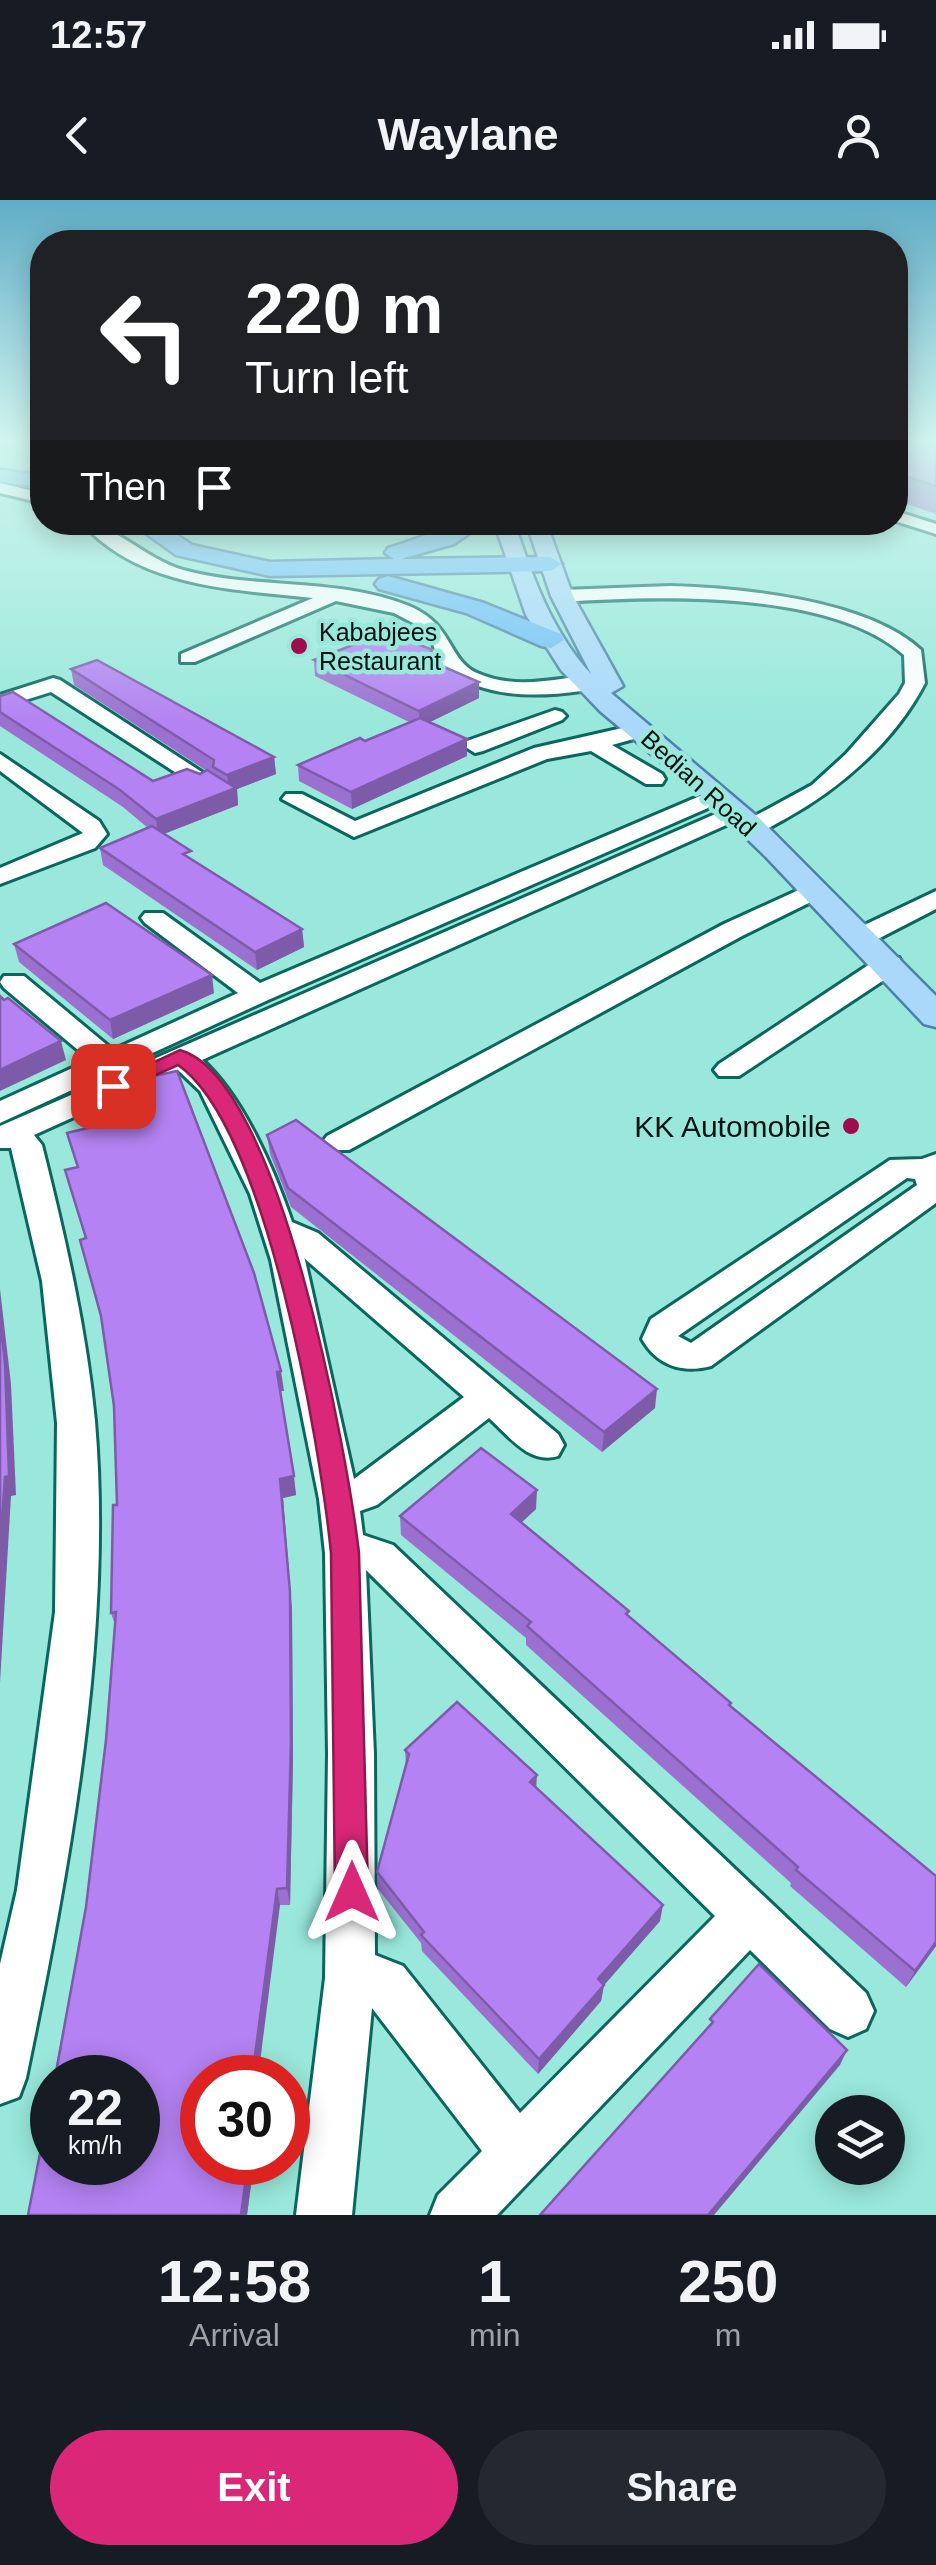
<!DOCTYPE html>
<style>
body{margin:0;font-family:Arial,sans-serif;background:#242831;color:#f1f3f6;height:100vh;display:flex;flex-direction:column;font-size:38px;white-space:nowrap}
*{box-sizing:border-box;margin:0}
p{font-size:32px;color:#9ea1a6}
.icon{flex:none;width:55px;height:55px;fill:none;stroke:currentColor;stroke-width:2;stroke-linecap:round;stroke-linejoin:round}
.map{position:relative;height:2015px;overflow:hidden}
.panel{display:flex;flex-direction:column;background:#171b24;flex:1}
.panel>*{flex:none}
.top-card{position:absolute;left:30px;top:30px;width:878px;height:305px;border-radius:40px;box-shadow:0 5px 25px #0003;background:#202124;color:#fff;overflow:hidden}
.buttons{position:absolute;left:815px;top:1895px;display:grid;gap:20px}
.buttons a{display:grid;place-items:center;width:90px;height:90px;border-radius:50%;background:#171b24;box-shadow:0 5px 25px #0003;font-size:50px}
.speed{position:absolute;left:30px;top:1855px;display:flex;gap:20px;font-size:50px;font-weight:700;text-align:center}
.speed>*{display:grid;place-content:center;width:130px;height:130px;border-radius:50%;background:#171b24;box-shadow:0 5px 25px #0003;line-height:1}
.speed small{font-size:25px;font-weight:400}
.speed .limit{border:15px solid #d22;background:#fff;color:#111}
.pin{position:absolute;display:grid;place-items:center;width:85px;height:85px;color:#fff;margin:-42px;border-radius:20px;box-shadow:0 5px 15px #0006}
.me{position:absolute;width:110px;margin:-55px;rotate:0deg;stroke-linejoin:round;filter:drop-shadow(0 0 8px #0008)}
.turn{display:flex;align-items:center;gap:35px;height:210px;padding:0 50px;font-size:45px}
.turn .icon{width:130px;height:130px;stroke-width:2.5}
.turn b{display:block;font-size:70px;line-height:85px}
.then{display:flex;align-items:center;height:95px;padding:0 50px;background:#0003;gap:20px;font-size:38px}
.eta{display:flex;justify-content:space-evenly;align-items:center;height:170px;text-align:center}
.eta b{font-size:60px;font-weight:800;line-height:70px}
.cta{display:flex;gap:20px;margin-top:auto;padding:20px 50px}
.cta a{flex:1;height:115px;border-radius:60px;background:#db2777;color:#fff;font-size:40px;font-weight:800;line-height:115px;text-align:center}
.cta a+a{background:#242831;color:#f1f3f6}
.status{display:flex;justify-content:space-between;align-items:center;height:70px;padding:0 50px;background:#171b24;direction:ltr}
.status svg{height:28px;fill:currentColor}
header{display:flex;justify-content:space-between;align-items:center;height:130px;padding:0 50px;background:#171b24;font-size:45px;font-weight:800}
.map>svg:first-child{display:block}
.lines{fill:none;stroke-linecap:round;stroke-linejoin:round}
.minor-casing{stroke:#09675d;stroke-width:6}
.major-casing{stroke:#4a82a7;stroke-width:5}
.highway-casing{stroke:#4a82a7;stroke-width:5}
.minor{fill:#fff;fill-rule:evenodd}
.major{fill:#aad8fb;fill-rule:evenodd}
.highway{fill:#72bef9;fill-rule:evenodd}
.wall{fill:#9b70d0}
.shaded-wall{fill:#7e5ba9}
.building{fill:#b482f2;stroke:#7e5ba9;stroke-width:2.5}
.route{fill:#db2777;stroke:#8e194d;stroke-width:2.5}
.poi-dot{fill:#a00a4e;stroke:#99e8db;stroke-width:4}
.labels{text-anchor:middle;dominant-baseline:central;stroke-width:9;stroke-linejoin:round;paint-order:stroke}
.far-poi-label{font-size:25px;fill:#001310;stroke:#99e8db;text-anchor:start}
.far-street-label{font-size:25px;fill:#001310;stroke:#99e8db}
.poi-label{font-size:30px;fill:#001310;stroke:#99e8db;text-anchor:end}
</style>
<div class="status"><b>12:57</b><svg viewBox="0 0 49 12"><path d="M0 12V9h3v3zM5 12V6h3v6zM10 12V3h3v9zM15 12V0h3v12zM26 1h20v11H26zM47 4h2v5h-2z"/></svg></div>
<header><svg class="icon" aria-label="back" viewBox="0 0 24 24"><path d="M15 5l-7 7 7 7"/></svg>Waylane<svg class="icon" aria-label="person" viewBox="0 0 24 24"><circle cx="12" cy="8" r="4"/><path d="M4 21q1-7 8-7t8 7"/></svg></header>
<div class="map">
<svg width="936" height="2015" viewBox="0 0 936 2015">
<rect width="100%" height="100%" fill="#99e8db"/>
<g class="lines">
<defs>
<g id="minor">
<polygon points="0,283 42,293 42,303 0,293"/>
<polygon points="895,311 936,324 936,334 895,321"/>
<path d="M81,322C111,322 147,360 183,370C256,390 338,377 409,406C454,425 447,459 477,473C520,492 562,476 605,474C614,474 613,475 618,480C609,488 594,489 581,491C532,498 483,497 442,468L431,439L415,424L394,413L336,401L195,462H181V454L313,398C232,389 140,388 81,322Z"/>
<path d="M670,386C742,388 867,400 921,450L925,483C895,541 841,588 785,619C771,626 758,637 742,633L738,628L742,623L812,585L846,554L899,494L905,483L904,455C830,389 656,396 562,402L553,396L562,390Z"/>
<polygon points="53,478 60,480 214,580 203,587 195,585 51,492 0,508 0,495"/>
<polygon points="555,510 562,512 566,516 562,520 483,551 475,553 464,546 467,541"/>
<polygon points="640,524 651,530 648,535 612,545 662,574 665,579 662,584 646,584 591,551 547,559 354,637 282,599 286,594 302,594 355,621 534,548"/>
<polygon points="0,554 99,621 107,634 95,648 0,684 0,668 83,633 0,571"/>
<polygon points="700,596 708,598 712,603 708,608 268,800 0,923 0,901 90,860 4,788 0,782 4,776 24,776 113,850 238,793 145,723 141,718 145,713 163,713 260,783"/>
<path d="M736,605L744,607L748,612L744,617L202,860C243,897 274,969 292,1022L318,1033L558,1234L564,1245L558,1256C530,1265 509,1236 489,1218L377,1305L360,1311L363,1335L393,1345L866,1793L874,1811L866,1829L848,1837L830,1829L750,1750L497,2015H430L438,1995L482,1951L372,1808L352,2015H296L325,1778L328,1554L325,1353L319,1299L271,1060L250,994L200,891L178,870L34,935L42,945C65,1037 86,1127 95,1221C113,1435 69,1669 26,1878L19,1897L0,1904V1764L17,1690L55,1412L57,1223L42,1081L11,948H0V926ZM304,1058L464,1197L354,1279L305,1060ZM366,1370L715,1716L520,1913L403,1766L375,1755L374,1554Z"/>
<polygon points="814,683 827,691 823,696 742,736 349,950 327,950 322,943 327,936 724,724"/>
<polygon points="936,691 936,709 872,742 854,742 850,736 854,730"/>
<polygon points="889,756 899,758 902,764 899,770 739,876 719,876 714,870 719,864 879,758"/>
<path d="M936,954V1003L711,1166C682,1174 657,1165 642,1139L651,1119L890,960L922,959ZM907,978L915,979L917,985L691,1143L678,1136Z"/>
</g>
<path id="major" d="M494,322H514C533,378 551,430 591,474L551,396L526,322H546L573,396L623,486L611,493L759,618L936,796V827L924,824L766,657L711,604L600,511L561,470L526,415Z"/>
<g id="highway">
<polygon points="0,270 42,275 42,287 0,282"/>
<path d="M130,322H158L192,345L270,362L394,359L385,353L388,348C422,338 452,322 486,322L454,344L401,359L550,357L562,364L550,371L270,376L176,355Z"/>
<polygon points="388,376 484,403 561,434 564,440 551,448 541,446 466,413 379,389 375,384 379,379"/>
</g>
</defs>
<use href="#minor" class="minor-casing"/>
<use href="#major" class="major-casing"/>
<use href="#highway" class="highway-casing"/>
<use href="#minor" class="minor"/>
<use href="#major" class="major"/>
<use href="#highway" class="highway"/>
</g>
<g class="wall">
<polygon points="895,242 936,242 936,314 895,300"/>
<polygon points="433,450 433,462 479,482 479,498 430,522 467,556 352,609 299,581 298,565 365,541 409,522 315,476 314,460"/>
<polygon points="71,469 274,557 276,574 237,589 238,605 164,634 192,660 302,729 304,747 257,770 103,665 100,648 148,628 123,607 0,526 0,496 153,581 200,574 207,571 74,485"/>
<polygon points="14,744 214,793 113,839 19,762"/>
<polygon points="117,884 284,1191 280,1191 296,1295 283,1298 292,1411 293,1560 290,1705 280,1705 202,1878 254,1962 247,2015 28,2015 86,1707 106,1540 115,1425 111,1413 117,1305 114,1206 102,1121 85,1038 65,970 77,967 67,933 127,918 121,903"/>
<polygon points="267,935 655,1208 602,1252 291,1007 270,954"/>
<polygon points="536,1309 521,1323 730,1506 936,1746 906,1787 790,1686 791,1683 526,1445 526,1438 401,1335 400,1316"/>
<polygon points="405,1550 536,1588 660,1721 604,1785 601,1801 538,1874 422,1751 421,1743 378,1689 377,1672 406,1566"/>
</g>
<g class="shaded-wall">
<polygon points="433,450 433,466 421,457"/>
<polygon points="479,482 479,498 420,527 419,511"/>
<polygon points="467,539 467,556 352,609 351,592"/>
<polygon points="274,557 276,574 237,589 238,605 158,636 156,619 229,591 227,575"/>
<polygon points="302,729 304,747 257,770 255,752"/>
<polygon points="212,775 214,793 113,839 110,820"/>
<polygon points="61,841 66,860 0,891 0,870"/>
<polygon points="0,1089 11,1184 16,1295 11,1296 0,1483"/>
<polygon points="281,1171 284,1191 279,1191 277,1172"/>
<polygon points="657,1189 655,1208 602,1252 604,1232"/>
<polygon points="294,1276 296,1295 283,1298 292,1411 293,1560 290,1705 287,1688 280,1279"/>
<polygon points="537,1290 536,1309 510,1333 511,1314"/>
<polygon points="537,1575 536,1592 530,1582"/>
<polygon points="277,1689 280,1705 258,1878 252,1878"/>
<polygon points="663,1705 660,1721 598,1792 604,1785 601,1801 538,1874 539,1859 598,1779"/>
<polygon points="936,1742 936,1746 906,1787 915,1771"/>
<polygon points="847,1850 840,1865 714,2015 708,2015"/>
<polygon points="248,1962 254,1962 247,2015 241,2015"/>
</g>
<g class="building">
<polygon points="895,242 936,242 936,286 895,273"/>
<polygon points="386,432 433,450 421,457 479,482 419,511 314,460"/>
<polygon points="97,460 274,557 227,575 213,567 214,560 71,469"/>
<polygon points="13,492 153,581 187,569 200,574 207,570 236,588 156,619 120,590 0,512 0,496"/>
<polygon points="420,518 467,539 351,592 298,565 360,538 365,541"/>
<polygon points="152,626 191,651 183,654 302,729 255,752 100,648"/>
<polygon points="106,703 212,775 110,820 14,744"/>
<polygon points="0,796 4,800 8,798 61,841 0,870"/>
<polygon points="177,871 254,1073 281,1171 277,1172 294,1276 280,1279 290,1392 291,1542 287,1688 277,1689 252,1878 202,1878 202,1962 248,1962 241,2015 28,2015 52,1892 52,1962 138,1962 138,1878 55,1878 86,1707 106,1540 116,1412 111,1413 113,1305 117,1305 114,1206 101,1116 80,1040 86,1038 65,970 78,967 67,933 130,918 117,884"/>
<polygon points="296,920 657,1189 604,1232 288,988 267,935"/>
<polygon points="0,1115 5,1165 9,1276 5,1277 0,1349"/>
<polygon points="481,1248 537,1290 511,1314 629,1411 626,1414 731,1503 729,1505 936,1676 936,1742 915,1771 796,1670 798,1667 527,1426 531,1422 400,1316"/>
<polygon points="457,1502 537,1575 530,1582 663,1705 598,1779 604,1785 539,1859 421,1735 424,1732 377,1672 409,1554 405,1550"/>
<polygon points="759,1764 847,1850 708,2015 540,2015 713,1822 710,1819"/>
</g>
<linearGradient id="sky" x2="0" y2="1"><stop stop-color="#60acc6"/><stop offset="0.46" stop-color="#d1f5ef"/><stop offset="1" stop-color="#d1f5ef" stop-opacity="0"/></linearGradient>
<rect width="936" height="524" fill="url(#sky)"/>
<path class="route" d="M180,850C280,877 348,1258 359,1353L368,1692L363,1704L352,1709L340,1704L335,1692L331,1353C320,1245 267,927 178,865L120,891H106L103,886Z"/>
<g class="poi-dot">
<circle cx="299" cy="446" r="10"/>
<circle cx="851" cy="926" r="10"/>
</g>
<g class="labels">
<g class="far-poi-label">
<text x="319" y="432">Kababjees<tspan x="319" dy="29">Restaurant</tspan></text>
</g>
<g class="far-street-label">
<text transform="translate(699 583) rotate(42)">Bedian Road</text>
</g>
<g class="poi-label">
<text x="831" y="926">KK Automobile</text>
</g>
</g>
</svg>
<div class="buttons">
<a><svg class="icon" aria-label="layers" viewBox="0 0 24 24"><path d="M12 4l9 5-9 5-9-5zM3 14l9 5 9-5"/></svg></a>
</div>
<div class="speed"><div>22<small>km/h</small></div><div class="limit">30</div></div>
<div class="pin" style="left:113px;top:886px;background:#d93025"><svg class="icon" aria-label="arrive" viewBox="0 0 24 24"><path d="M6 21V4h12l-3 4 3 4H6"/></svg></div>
<svg class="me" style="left:352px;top:1692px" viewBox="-20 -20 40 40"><path d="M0-17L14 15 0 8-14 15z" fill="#db2777" stroke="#fff" stroke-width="4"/></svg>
<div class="top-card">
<div class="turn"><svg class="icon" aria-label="left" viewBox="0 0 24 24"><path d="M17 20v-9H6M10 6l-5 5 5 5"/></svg><div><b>220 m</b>Turn left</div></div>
<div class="then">Then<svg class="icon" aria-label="arrive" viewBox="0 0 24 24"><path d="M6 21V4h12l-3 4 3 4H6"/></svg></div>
</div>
</div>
<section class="panel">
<div class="eta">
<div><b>12:58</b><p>Arrival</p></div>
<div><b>1</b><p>min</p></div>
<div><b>250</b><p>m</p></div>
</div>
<div class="cta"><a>Exit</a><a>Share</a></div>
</section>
